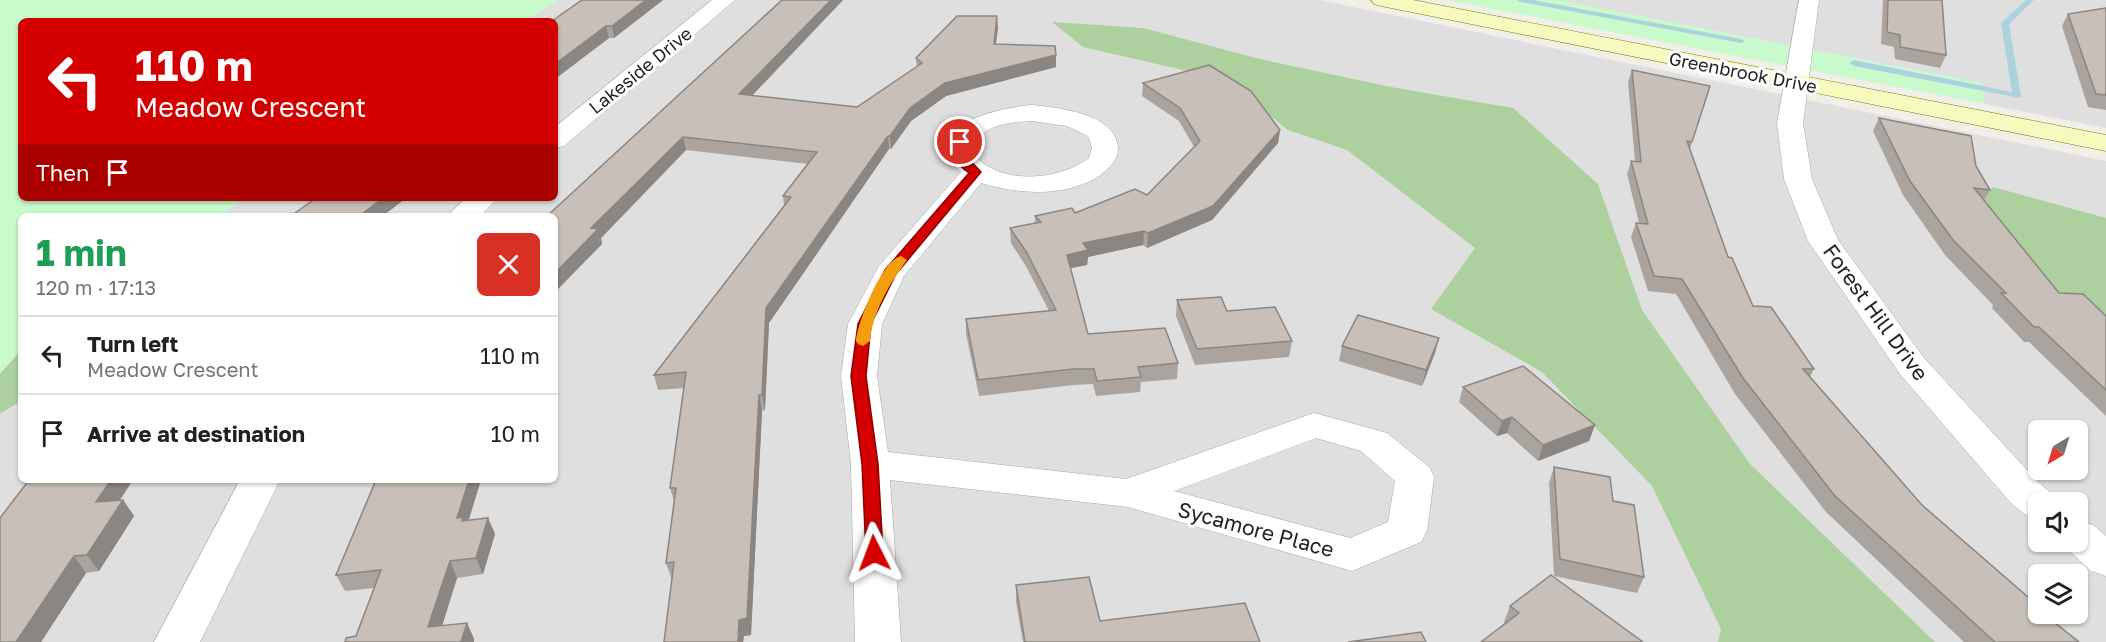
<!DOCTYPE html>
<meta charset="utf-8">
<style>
body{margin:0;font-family:"Golos Text",sans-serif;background:#f6f6f6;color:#202124;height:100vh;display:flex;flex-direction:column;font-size:22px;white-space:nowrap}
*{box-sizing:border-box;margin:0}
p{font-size:20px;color:#757577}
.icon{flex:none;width:33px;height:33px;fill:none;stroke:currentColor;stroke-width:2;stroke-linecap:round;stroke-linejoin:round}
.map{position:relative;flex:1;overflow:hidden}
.drawer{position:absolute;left:18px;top:213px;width:540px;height:270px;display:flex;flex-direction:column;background:#fff;border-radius:9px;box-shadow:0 2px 4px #0004}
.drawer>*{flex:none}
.guide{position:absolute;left:18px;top:18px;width:540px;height:183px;border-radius:9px;box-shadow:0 2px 4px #0004;background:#d40000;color:#fff;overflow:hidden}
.needle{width:39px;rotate:218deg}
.buttons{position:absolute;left:2028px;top:420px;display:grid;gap:12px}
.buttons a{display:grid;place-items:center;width:60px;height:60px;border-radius:9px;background:#fff;box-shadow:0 2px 4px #0004;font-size:30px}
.pin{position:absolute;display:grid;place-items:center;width:51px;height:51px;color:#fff;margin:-26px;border:3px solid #fff;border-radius:50%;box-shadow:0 2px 6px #0007}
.me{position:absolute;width:66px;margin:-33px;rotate:357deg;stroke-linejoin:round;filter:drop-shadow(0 0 4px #0008)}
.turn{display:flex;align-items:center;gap:21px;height:126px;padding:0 18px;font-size:27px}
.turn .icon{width:78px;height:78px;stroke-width:2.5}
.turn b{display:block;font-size:42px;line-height:51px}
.then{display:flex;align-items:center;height:57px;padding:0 18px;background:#0003;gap:12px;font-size:22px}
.round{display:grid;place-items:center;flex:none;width:63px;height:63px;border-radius:9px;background:#f6f6f6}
.headline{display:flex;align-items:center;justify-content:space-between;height:102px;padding:0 18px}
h1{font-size:36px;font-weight:700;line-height:45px;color:#1e9e55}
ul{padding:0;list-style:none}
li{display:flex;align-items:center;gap:18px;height:78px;padding:0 18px;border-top:2px solid #e0e0e0}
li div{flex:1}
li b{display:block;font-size:22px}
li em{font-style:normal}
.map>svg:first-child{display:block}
.residential{fill:#e0dfdf;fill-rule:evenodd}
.forest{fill:#add19e}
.park{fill:#c8facc}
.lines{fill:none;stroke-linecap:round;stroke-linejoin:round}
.stream{fill:#aad3df;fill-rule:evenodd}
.street-casing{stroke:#a9a9a9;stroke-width:1}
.secondary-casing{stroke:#707d05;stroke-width:1}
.street{fill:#fff;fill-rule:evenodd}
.secondary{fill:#f7fabf;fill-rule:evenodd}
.wall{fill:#aba49e}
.shaded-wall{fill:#8b8681}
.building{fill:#c7bfb8;stroke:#8b8681;stroke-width:1.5}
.route{fill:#d40000;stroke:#8a0000;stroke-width:1.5}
.slow{fill:#f59e0b}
.labels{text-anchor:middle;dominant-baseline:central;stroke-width:6;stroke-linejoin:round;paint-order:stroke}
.far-street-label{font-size:18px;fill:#222;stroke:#fff}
.street-label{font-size:21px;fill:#222;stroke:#fff}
</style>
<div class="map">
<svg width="2106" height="642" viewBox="0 0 2106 642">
<rect width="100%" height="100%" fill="#f2efe9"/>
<g class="residential">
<path d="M559,0H1319L2106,161V642H0V374L21,350V480H555V216H219L247,198H555V21H525ZM2038,430H2078V470H2038ZM2038,502H2078V542H2038ZM2038,574H2078V614H2038Z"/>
<polygon points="1557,0 2106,0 2106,128 1985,104 1981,83"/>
</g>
<g class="forest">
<polygon points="1052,22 1143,28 1260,59 1391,87 1513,108 1598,184 1642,310 1750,464 1935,642 1718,642 1721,629 1652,486 1542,372 1431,309 1475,248 1347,150 1288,130 1226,80 1083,47"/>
<polygon points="1993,187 2106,218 2106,338 2042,282 1979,202"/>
<polygon points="21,299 21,401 0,414 0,319"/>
</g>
<g class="park">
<polygon points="0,0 559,0 525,21 21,21 21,198 247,198 219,216 21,216 21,350 0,374"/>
<polygon points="1446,0 1557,0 1981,83 1985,104"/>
</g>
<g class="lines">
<g class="stream">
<polygon points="1517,0 1533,0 1741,39 1745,41 1741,43 1521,2"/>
<polygon points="2026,0 2034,0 2009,24 2021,96 2020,98 1854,66 1850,63 1854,60 2012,92 2001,23"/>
</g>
<defs>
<g id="street">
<polygon points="712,0 735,0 564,146 555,148 555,127"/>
<polygon points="1799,0 1819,0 1803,123 1812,179 1838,240 1924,358 2038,482 2052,494 2057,502 2038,502 2038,518 2024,514 2010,502 1900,374 1808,241 1784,179 1777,123"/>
<path d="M1032,105C1058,108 1115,113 1118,147C1119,159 1108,170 1099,176C1065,198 1017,194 981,183L904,276L882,324L877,376L888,452L1126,479L1314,413L1387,433L1429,467L1434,477L1427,531L1421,542L1352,571L1128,507L890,480L901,642H855L851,464L841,376L848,324L879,266L961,172C909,127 1002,107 1032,105ZM1032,121L1067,126L1088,136L1092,148L1089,158C1060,180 1002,186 975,156L974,141C988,124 1011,122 1032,121ZM1316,438L1361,451L1395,481L1388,522L1350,538L1174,491Z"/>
<polygon points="466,198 498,198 480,216 447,216"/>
<polygon points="240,480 280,480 200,642 154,642"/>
<polygon points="2078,521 2093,525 2106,536 2106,576 2091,571 2060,542 2078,542"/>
</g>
<polygon id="secondary" points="1371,0 1413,0 2106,135 2106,151 1381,6 1374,4"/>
</defs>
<use href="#street" class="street-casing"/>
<use href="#secondary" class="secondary-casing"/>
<use href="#street" class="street"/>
<use href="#secondary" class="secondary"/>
</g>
<g class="wall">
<polygon points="663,0 614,38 609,38 555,79 555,21"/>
<polygon points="843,0 752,96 857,107 917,67 916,58 998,28 996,44 1056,67 946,96 911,121 891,149 889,149 769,323 765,410 762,411 751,635 744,636 743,642 664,642 672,580 666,563 674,501 670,488 684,388 658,390 654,375 784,206 783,196 808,164 686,150 601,238 602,244 555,292 555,216"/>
<polygon points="1883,0 1942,0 1946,55 1940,68 1895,59 1894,47 1881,44"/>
<polygon points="2106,8 2106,110 2088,107 2062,26 2068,14"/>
<polygon points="1632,70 1692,142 1690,149 1728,257 1753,306 1814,369 1810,377 1922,505 2035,606 2079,642 1964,642 1826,512 1735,394 1676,294 1648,291 1631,237 1636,223 1639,223 1627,174 1631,161 1635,161 1628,82"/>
<polygon points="1143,83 1280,130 1278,143 1212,220 1147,248 1143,245 1088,257 1087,265 1070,268 1088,334 1178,363 1177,379 1141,382 1140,392 1096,396 1093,384 1073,385 979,396 966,334 966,319 1049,311 1027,268 1011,243 1010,228 1035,224 1035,216 1075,213 1147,195 1194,147 1179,121 1142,96"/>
<polygon points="1879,118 1976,166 1990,190 1984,200 2059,293 2106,316 2106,416 2029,342 2024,342 1992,308 1993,305 1945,255 1903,195 1873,131"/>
<polygon points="1177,300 1227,311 1292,341 1289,357 1195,365 1176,316"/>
<polygon points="1342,346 1435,353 1422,386 1339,361"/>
<polygon points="1463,387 1595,425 1589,441 1538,461 1507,433 1497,436 1459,402"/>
<polygon points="1554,467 1644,577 1637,593 1554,576 1549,483"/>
<polygon points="29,480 133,480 120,500 123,500 134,516 99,571 86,573 41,642 0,642"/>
<polygon points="488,518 495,534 483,574 457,578 442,626 467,623 474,639 356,636 374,588 345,591 336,575 469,520"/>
<polygon points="1016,585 1100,621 1260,642 1023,642 1016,602"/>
<polygon points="1510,606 1643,642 1505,624 1504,622"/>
</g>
<g class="shaded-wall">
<polygon points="646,0 663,0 614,38 612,26"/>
<polygon points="831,0 843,0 741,107 739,94"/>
<polygon points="997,16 998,28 994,57 994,44"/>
<polygon points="606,26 609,38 555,79 555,64"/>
<polygon points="1056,55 1056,67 946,96 911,121 891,149 890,136 910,108 945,83"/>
<polygon points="1280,130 1278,143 1212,220 1147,248 1148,233"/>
<polygon points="888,136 889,149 769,323 765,410 762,395 766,308"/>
<polygon points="683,137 686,150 601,238 602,244 555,292 555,273 591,228"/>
<polygon points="383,198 406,198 383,216 359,216"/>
<polygon points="1144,231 1143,245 1088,257 1087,265 1067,269 1067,255 1083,243"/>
<polygon points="1439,338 1435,353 1422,386 1426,370"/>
<polygon points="759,395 762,411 751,635 744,636 743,642 738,642"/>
<polygon points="1512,417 1507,433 1497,436 1502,421"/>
<polygon points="1595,425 1589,441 1538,461 1543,445"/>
<polygon points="111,480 133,480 107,519 96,502"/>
<polygon points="469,480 481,480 467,526 457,518"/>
<polygon points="123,500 134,516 99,571 87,555"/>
<polygon points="488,518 495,534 483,574 476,558"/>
<polygon points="74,556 86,573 41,642 16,642"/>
<polygon points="450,561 457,578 437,642 428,627"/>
<polygon points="467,623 474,639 474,642 461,642"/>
</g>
<g class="building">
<polygon points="582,0 646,0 612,26 606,26 555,64 555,21 552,21"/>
<polygon points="782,0 831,0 739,94 857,107 922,63 916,58 957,16 997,16 994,44 1055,46 1056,55 945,83 910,108 890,136 888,136 766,308 762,395 759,395 747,618 739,620 738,642 664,642 674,562 666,563 676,488 670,488 686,372 654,375 791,197 783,196 817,152 683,137 591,228 598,229 555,273 555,216 547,216"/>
<polygon points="1888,0 1942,0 1946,55 1900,47 1900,35 1887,32"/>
<polygon points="2106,8 2106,95 2096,94 2068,14"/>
<polygon points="1209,65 1251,91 1280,130 1213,206 1148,233 1144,231 1083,243 1088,250 1067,255 1088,334 1165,328 1178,363 1138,367 1141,377 1097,381 1094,369 1073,369 978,380 966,319 1056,310 1027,253 1010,228 1041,222 1035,216 1072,208 1075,213 1135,189 1147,195 1200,141 1180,108 1143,83"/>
<polygon points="1632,70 1710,86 1692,142 1687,141 1728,257 1732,258 1753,306 1771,307 1814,369 1803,369 1922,505 2036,604 2033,604 2038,609 2038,614 2044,614 2079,642 1995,642 1835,496 1743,378 1682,279 1654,276 1636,223 1648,224 1631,161 1641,162"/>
<polygon points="1879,118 1971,136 1976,166 1990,190 1974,188 2059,293 2083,294 2106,316 2106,390 2039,327 2034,327 2001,293 2006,293 1953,240 1910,181"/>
<polygon points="316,198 383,198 359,216 291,216"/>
<polygon points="1221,297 1227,311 1275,307 1292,341 1197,349 1177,300"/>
<polygon points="1358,315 1439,338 1426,370 1342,346"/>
<polygon points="1523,366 1595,425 1543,445 1512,417 1502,421 1463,387"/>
<polygon points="1554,467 1610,477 1613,501 1634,505 1644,577 1560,559"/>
<polygon points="29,480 111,480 96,502 123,500 87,555 74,556 16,642 0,642 0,518"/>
<polygon points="376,480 469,480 457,518 463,517 462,521 488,518 476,558 450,561 428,627 467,623 461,642 345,642 346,638 356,636 381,570 336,575"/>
<polygon points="1551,575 1643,642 1481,642 1519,613 1510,606"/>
<polygon points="1089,577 1100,621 1245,603 1260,642 1025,642 1016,585"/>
<polygon points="1421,632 1426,642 1348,642"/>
</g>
<path class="route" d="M960,139L965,142L964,154L981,172L896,274L871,324L866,376L878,464L883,553L880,558L874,560L868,558L866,553L862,464L851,376L858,324L885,270L969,173C957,165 953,156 954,142Z"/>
<path class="slow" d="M901,256L907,260C889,284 873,312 870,341L863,346L858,344L856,341C858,322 881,261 901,256Z"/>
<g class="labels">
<g class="far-street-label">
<text transform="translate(640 70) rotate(-39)">Lakeside Drive</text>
<text transform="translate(1743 72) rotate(11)">Greenbrook Drive</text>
</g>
<g class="street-label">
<text transform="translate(1876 312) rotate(54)">Forest Hill Drive</text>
<text transform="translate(1256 529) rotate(15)">Sycamore Place</text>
</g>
</g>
</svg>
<div class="buttons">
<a><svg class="needle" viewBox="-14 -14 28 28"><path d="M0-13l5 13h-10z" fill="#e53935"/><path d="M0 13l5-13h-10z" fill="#757577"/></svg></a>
<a><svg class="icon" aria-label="sound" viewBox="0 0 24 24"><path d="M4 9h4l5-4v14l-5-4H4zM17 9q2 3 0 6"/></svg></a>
<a><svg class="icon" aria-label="layers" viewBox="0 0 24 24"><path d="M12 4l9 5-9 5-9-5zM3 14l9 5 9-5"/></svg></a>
</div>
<div class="pin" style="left:960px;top:142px;background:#d93025"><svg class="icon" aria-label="arrive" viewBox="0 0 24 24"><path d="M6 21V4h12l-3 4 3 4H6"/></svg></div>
<svg class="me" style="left:874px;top:553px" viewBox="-20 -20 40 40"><path d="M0-17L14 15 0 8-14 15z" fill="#d40000" stroke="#fff" stroke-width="4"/></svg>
<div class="guide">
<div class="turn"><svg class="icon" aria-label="left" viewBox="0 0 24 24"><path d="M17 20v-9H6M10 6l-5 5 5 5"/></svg><div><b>110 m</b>Meadow Crescent</div></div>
<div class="then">Then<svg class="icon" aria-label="arrive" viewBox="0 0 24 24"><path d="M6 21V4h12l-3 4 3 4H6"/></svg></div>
</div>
<section class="drawer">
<div class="headline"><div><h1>1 min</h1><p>120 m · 17:13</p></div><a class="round" style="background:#d93025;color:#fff"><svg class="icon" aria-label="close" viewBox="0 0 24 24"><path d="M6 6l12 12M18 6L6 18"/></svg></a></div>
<ul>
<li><svg class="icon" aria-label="left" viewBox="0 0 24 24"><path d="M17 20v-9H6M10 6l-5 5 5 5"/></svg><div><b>Turn left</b><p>Meadow Crescent</p></div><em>110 m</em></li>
<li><svg class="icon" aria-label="arrive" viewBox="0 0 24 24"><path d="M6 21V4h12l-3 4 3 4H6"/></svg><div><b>Arrive at destination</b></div><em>10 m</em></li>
</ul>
</section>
</div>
